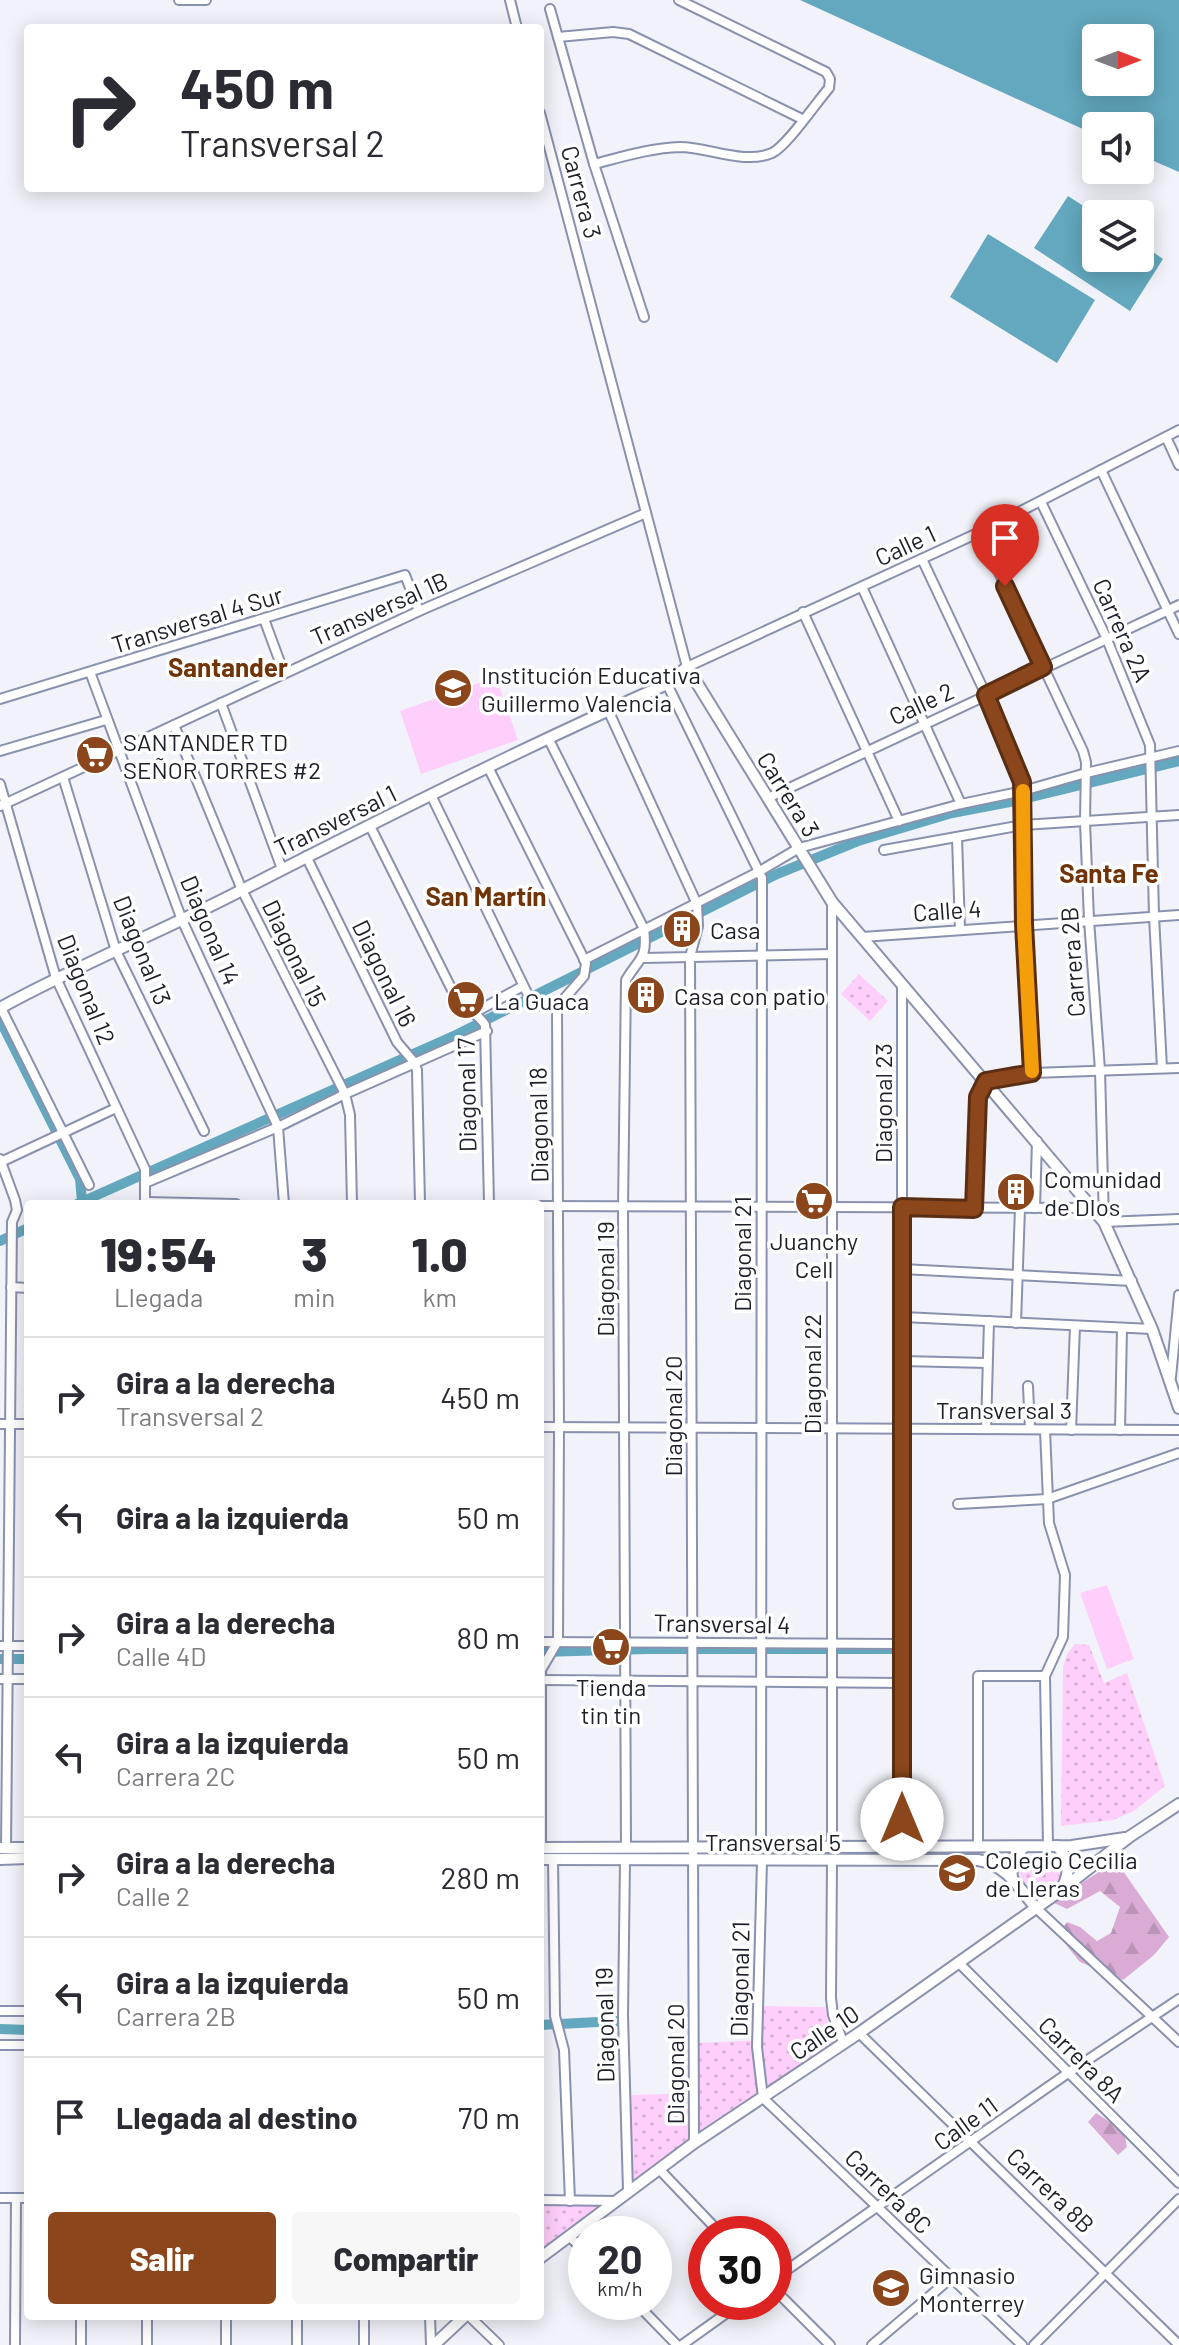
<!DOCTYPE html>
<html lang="es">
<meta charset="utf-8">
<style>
body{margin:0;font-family:Barlow,sans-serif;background:#f7f7f7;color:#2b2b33;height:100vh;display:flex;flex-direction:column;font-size:30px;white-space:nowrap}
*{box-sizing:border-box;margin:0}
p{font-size:26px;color:#7c7c81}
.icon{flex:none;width:44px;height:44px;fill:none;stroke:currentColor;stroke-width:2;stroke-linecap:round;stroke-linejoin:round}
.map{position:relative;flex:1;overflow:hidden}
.details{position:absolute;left:24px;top:1200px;width:520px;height:1120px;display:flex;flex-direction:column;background:#fff;border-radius:8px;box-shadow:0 4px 20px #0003}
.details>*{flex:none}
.top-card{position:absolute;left:24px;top:24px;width:520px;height:168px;border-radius:8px;box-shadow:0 4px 20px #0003;background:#fff;color:#2b2b33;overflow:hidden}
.needle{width:52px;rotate:90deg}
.controls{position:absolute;left:1082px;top:24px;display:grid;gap:16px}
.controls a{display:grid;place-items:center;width:72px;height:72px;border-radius:8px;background:#fff;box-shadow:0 4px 20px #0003;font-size:40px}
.speed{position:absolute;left:568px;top:2216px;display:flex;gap:16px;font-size:40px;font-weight:700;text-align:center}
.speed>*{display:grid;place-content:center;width:104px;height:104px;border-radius:50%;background:#fff;box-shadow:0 4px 20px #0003;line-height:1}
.speed small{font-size:20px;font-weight:400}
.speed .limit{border:12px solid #d22;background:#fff;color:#111}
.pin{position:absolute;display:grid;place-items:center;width:68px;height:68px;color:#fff;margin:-82px -34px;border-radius:50% 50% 50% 0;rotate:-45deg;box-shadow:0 0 8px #0007}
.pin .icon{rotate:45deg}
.me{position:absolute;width:88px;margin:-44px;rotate:0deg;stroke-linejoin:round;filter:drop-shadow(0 0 6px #0008)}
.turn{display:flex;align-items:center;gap:28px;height:168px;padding:0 24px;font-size:36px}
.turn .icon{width:104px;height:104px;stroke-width:2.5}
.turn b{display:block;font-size:56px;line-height:68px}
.eta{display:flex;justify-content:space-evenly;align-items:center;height:136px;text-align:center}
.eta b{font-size:48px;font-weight:800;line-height:56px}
.action{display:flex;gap:16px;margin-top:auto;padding:16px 24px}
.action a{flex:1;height:92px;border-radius:8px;background:#8b461b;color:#fff;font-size:32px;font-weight:800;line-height:92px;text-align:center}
.action a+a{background:#f7f7f7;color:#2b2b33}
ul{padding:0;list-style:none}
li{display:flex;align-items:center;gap:24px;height:120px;padding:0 24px;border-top:2px solid #e1e1e2}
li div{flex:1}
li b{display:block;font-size:30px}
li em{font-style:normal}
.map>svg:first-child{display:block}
.green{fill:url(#green-dots)}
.forest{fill:url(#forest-firs)}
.pitch{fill:#fecffa}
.water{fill:#63a8be;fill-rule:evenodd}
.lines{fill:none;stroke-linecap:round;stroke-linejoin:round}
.canal{stroke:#63a8be;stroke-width:10}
.minor-casing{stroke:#8a91ae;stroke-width:12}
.tertiary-casing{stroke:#8a91ae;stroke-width:14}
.minor{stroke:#fff;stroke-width:8}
.tertiary{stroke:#fff;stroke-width:10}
.route-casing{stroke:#5a2e12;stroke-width:20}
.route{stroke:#8b461b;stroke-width:14}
.slow{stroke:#f59e0b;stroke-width:14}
.labels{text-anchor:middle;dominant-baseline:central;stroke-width:7;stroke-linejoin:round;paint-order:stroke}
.street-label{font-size:24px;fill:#1d1f2b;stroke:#fff}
.poi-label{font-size:24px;fill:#1d1f2b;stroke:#fff;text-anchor:start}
.neighbourhood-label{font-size:26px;font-weight:bold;fill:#703408;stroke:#fff}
</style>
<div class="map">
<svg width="1179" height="2345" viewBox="0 0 1179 2345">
<defs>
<pattern id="green-dots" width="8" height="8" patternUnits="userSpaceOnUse" patternTransform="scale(2)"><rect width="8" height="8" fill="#fecffa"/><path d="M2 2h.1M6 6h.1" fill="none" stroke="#d9b1d6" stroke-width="1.8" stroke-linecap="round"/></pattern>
<pattern id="forest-firs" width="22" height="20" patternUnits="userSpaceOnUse" patternTransform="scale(2)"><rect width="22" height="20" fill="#d9abd5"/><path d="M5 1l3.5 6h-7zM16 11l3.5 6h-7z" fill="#ba93b7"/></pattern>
</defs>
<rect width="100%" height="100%" fill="#f2f3fa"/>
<g class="green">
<polygon points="859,974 888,1001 870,1021 841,994"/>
<polygon points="1075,1644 1089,1645 1104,1683 1127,1673 1165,1786 1134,1811 1113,1820 1061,1826 1063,1667 1067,1654"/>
<path d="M1030,1855C1048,1855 1065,1854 1063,1876C1053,1888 1034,1889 1022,1881L1018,1867L1025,1857Z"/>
<polygon points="763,2006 825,2007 834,2043 699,2135 697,2043 762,2040"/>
<polygon points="692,2093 693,2142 631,2186 629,2095"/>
<polygon points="540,2200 617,2201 540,2258"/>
</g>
<g class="forest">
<polygon points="1116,1861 1169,1937 1154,1955 1123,1980 1080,1962 1058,1935 1067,1922 1080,1927 1097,1941 1111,1933 1120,1907 1100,1891 1067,1909 1052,1902"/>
<polygon points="1096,2113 1124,2131 1127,2147 1118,2155 1088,2122"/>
</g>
<g class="pitch">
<polygon points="496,677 518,740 421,774 400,711"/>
<polygon points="1107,1585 1134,1659 1107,1669 1080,1593"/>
</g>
<g class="water">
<path d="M800,0H1179V172L1140,155V126H1096V135ZM1096,38H1140V82H1096Z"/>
<polygon points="1068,196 1096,214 1096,258 1140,258 1140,243 1163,259 1130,311 1034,248"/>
<polygon points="988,234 1095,300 1057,363 950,297"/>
</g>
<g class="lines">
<g class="canal">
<polyline points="0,1020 80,1179 82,1201"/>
<polyline points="77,1204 458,1034 777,874 858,841 952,813 1015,801 1179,761"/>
<polyline points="0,1241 28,1228"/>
<polyline points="540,1652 648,1649 901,1649"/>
<polyline points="0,1659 28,1659"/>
<polyline points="540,2025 618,2021"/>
<polyline points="0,2029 28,2030"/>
</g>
<defs>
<g id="minor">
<polyline points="179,0 206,0"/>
<polyline points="510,0 517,28"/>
<polyline points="550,9 594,164 644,317"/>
<polyline points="558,37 613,32 629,34 802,119"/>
<polyline points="540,113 687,667 980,532 1179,430"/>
<path d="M594,164C622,157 650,148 680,147C708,147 744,165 772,153C787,146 816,103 829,88L830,79L826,72L679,0"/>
<polyline points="1166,437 1179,465"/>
<polyline points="1101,470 1179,634"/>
<polyline points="1041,502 1106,637 1150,745 1154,916 1162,1068"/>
<polyline points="980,532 1083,751 1086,762 1085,822 1089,920 1100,1070 1104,1222 1179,1219"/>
<polyline points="922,559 986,695 1022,782 1024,924 1032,1073"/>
<polyline points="862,587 961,804"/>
<polyline points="803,612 899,821"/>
<polyline points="264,619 284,673"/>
<polyline points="90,672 182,920 278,1127 284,1204"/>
<polyline points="667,684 762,878 761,1846"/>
<polyline points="0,699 405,575 419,611"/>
<polyline points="221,703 282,869"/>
<polyline points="608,710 697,904 698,926 690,957 694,2143"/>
<polyline points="174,725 242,890 345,1094 350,1115 352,1204"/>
<path d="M549,740L644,929C648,959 639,958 626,980L623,1208L626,1846"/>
<polyline points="0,751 106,720"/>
<polyline points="488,767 586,963 584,976 557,1007 559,1427 558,1641 541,1670 541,1848"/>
<polyline points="63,777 116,951 204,1131"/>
<polyline points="0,784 56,978 145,1169 145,1204"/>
<polyline points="431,795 531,1001 536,1005 557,1007"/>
<polyline points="768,798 1179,605"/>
<polyline points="0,806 419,611 646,513"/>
<path d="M370,826L456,998C465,1009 478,1013 485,1025L489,1204"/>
<polyline points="957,837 960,929"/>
<polyline points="884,850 1023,825 1179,815"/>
<polyline points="306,856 397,1042 414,1062 417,1070 420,1204"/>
<polyline points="862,937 1179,915"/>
<polyline points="643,958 832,954"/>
<polyline points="584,960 760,871 799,848 961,804 1023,791 1086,773 1179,751"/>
<polyline points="902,985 902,1846"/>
<polyline points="1,1008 89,1185"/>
<polyline points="474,1013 523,986"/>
<polyline points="0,1159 15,1200 17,1210 12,1222 6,1849"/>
<polyline points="1,1162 116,1108"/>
<polyline points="145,1183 278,1127 345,1094 487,1031"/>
<polyline points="145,1202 236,1204"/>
<polyline points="540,1206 1092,1208"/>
<polyline points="1035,1208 1037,1141"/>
<polyline points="974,1209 976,1110 978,1097 986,1081 1032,1073 1179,1068"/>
<polyline points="902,1269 1132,1281"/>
<polyline points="11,1287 28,1288"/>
<polyline points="903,1317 1152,1329"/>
<polyline points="1016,1323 1020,1208"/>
<polyline points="902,1361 987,1363"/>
<polyline points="1171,1377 1179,1295"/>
<polyline points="1028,1386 1030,1429"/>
<polyline points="0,1424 28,1424"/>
<polyline points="540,1427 1179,1430"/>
<polyline points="986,1429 989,1321"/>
<polyline points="1045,1430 1049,1523 1065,1575 1063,1637 1045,1676 1048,1846"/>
<polyline points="1071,1430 1075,1326"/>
<polyline points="1120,1430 1122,1328"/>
<polyline points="958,1504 1047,1499 1179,1453"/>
<polyline points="540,1642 902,1644"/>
<polyline points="0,1646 28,1646"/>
<polyline points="0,1679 28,1679"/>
<polyline points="540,1680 902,1683"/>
<polyline points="832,1845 832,902"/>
<polyline points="978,1846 978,1676 1045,1676"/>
<polyline points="553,1859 555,2016 564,2050 570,2201"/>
<polyline points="625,1860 623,2016 628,2191"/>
<polyline points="762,1861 757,2047 763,2098 1022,2345"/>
<polyline points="832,1861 831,1998 833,2015 843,2042"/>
<polyline points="1035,1907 1179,2042"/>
<polyline points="958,1962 1179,2183"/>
<polyline points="0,2011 28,2011"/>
<polyline points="859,2033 1179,2345"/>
<polyline points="0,2045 28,2045"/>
<polyline points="659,2169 721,2234"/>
<polyline points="0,2198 28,2198"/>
<polyline points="540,2200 616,2201"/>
<polyline points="569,2236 586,2253"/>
<polyline points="774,2279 1068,2073 1179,1999"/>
<polyline points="774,2289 830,2345"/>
<polyline points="635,2302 677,2345"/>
<polyline points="147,2316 147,2345"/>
<polyline points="226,2316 226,2345"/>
<polyline points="297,2316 297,2345"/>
<polyline points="364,2316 364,2345"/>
<polyline points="430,2316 431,2345"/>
<polyline points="469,2316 499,2345"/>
<polyline points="15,2345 16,2198"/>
<polyline points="81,2345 81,2316"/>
<polyline points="682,2345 742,2302"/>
<polyline points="872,2345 951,2278"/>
<polyline points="1034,2345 1179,2199"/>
</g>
<g id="tertiary">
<path d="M0,1008C78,965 161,932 240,891C381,819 522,748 667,684L687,667L832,902L1104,1222L1152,1329L1179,1408"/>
<path d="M1057,1846C1069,1858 1071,1871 1063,1886"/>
<polyline points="0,1848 28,1848"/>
<polyline points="540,1848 1072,1846 1125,1838"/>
<polyline points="0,1859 28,1858"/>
<path d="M540,1859L978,1860C1005,1864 1019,1887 1035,1907"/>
<polyline points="1012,1879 1011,1860 1024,1847"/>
<polyline points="540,2258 694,2143 859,2033 1060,1891 1129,1837 1179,1804"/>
<polyline points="434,2345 465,2316"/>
</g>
</defs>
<use href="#minor" class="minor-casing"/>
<use href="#tertiary" class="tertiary-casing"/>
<use href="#minor" class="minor"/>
<use href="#tertiary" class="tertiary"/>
</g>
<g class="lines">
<defs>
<polyline id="route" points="902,1819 902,1207 974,1209 978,1097 986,1081 1032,1073 1024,924 1022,782 986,695 1043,667 1005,586"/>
</defs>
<use href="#route" class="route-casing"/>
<use href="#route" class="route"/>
<polyline class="slow" points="1023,791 1024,924 1032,1071"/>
</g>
<defs>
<symbol id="school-disc" viewBox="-11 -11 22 22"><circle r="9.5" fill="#8b461b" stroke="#fff"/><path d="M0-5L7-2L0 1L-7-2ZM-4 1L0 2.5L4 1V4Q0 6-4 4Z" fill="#fff"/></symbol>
<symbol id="supermarket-disc" viewBox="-11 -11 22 22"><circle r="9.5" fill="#8b461b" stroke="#fff"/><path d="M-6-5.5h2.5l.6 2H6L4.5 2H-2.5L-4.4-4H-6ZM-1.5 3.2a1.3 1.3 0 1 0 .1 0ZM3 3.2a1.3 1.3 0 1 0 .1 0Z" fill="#fff"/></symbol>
<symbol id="building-disc" viewBox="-11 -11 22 22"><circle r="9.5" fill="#8b461b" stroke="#fff"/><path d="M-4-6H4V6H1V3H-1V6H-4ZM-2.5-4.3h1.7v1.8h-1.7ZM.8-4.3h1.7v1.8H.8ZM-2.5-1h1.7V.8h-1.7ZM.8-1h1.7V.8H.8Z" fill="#fff"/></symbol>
</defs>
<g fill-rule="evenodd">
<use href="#school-disc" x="431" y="666" width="44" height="44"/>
<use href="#supermarket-disc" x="73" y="733" width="44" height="44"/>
<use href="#building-disc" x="660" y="907" width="44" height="44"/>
<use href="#building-disc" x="624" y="973" width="44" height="44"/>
<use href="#supermarket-disc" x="444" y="978" width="44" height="44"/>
<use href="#building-disc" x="994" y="1170" width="44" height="44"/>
<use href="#supermarket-disc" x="792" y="1179" width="44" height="44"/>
<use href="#supermarket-disc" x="589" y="1625" width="44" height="44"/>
<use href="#school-disc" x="935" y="1851" width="44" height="44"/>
<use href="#school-disc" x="869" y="2266" width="44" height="44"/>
</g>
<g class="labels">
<g class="street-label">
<text transform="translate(582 192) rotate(75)">Carrera 3</text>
<text transform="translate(905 545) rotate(-25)">Calle 1</text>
<text transform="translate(379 608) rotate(-24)">Transversal 1B</text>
<text transform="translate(197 619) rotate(-17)">Transversal 4 Sur</text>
<text transform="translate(1123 630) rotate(66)">Carrera 2A</text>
<text transform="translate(921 703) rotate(-25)">Calle 2</text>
<text transform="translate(789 794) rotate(58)">Carrera 3</text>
<text transform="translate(335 820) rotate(-26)">Transversal 1</text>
<text transform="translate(947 910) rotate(-4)">Calle 4</text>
<text transform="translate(211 930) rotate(67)">Diagonal 14</text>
<text transform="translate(143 950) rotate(68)">Diagonal 13</text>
<text transform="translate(295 953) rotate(64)">Diagonal 15</text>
<text transform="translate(1072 962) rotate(-94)">Carrera 2B</text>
<text transform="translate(385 973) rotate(64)">Diagonal 16</text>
<text transform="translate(87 989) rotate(68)">Diagonal 12</text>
<text transform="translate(466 1095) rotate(-91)">Diagonal 17</text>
<text transform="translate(882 1103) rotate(-90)">Diagonal 23</text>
<text transform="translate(538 1125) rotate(-91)">Diagonal 18</text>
<text transform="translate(741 1254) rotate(-90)">Diagonal 21</text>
<text transform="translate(604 1279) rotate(-90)">Diagonal 19</text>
<text transform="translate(811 1374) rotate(-90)">Diagonal 22</text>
<text x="1004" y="1409">Transversal 3</text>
<text transform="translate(672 1416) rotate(-90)">Diagonal 20</text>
<text transform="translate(722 1623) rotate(1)">Transversal 4</text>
<text x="773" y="1841">Transversal 5</text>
<text transform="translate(739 1979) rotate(-89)">Diagonal 21</text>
<text transform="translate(604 2025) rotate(-91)">Diagonal 19</text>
<text transform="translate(824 2032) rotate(-34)">Calle 10</text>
<text transform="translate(1082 2059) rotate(45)">Carrera 8A</text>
<text transform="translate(674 2064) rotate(-90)">Diagonal 20</text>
<text transform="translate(965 2123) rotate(-36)">Calle 11</text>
<text transform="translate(1051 2190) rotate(44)">Carrera 8B</text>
<text transform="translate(889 2191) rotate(44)">Carrera 8C</text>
</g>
<g class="poi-label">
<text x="481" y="674">Institución Educativa<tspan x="481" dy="28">Guillermo Valencia</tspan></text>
<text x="123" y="741">SANTANDER TD<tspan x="123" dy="28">SEÑOR TORRES #2</tspan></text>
<text x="710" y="929">Casa</text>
<text x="674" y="995">Casa con patio</text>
<text x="494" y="1000">La Guaca</text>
<text x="1044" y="1178">Comunidad<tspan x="1044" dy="28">de DIos</tspan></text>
<text x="814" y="1240" text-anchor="middle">Juanchy<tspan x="814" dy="28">Cell</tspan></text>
<text x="611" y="1686" text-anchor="middle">Tienda<tspan x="611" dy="28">tin tin</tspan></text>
<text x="985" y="1859">Colegio Cecilia<tspan x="985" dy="28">de Lleras</tspan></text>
<text x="919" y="2274">Gimnasio<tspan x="919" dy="28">Monterrey</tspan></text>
</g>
<g class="neighbourhood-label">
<text x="228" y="666">Santander</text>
<text x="1109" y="872">Santa Fe</text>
<text x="486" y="895">San Martín</text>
</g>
</g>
</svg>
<div class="controls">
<a><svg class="needle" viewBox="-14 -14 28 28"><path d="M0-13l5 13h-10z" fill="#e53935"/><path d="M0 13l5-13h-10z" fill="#7c7c81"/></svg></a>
<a><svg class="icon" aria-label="sound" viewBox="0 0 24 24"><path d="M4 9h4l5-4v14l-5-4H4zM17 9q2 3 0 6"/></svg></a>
<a><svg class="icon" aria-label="layers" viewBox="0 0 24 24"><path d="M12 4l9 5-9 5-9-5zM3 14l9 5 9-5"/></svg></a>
</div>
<div class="speed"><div>20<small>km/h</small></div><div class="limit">30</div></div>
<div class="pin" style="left:1005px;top:586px;background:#d93025"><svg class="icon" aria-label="arrive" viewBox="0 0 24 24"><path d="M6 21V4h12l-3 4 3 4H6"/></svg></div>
<svg class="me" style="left:902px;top:1819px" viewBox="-20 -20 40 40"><circle r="19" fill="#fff"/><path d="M0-13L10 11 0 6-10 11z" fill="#8b461b"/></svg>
<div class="top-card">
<div class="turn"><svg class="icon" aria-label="right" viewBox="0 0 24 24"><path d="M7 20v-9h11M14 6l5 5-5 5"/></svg><div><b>450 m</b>Transversal 2</div></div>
</div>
<section class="details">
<div class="eta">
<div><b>19:54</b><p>Llegada</p></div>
<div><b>3</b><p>min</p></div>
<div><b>1.0</b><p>km</p></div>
</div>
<ul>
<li><svg class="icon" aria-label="right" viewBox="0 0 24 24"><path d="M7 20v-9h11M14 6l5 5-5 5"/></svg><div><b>Gira a la derecha</b><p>Transversal 2</p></div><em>450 m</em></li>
<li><svg class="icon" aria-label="left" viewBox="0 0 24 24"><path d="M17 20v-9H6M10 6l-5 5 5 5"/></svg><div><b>Gira a la izquierda</b></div><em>50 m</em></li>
<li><svg class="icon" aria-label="right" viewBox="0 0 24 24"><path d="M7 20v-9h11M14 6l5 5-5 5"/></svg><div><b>Gira a la derecha</b><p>Calle 4D</p></div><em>80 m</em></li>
<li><svg class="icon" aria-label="left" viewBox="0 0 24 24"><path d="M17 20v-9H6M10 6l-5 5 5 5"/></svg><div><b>Gira a la izquierda</b><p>Carrera 2C</p></div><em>50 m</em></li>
<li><svg class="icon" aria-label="right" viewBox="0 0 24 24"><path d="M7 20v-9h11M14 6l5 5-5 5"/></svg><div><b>Gira a la derecha</b><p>Calle 2</p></div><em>280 m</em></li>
<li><svg class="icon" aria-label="left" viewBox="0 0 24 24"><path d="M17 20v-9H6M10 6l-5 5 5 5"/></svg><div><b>Gira a la izquierda</b><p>Carrera 2B</p></div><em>50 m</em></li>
<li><svg class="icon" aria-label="arrive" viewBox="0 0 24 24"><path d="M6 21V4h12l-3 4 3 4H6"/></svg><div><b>Llegada al destino</b></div><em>70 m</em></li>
</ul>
<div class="action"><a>Salir</a><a>Compartir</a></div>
</section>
</div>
